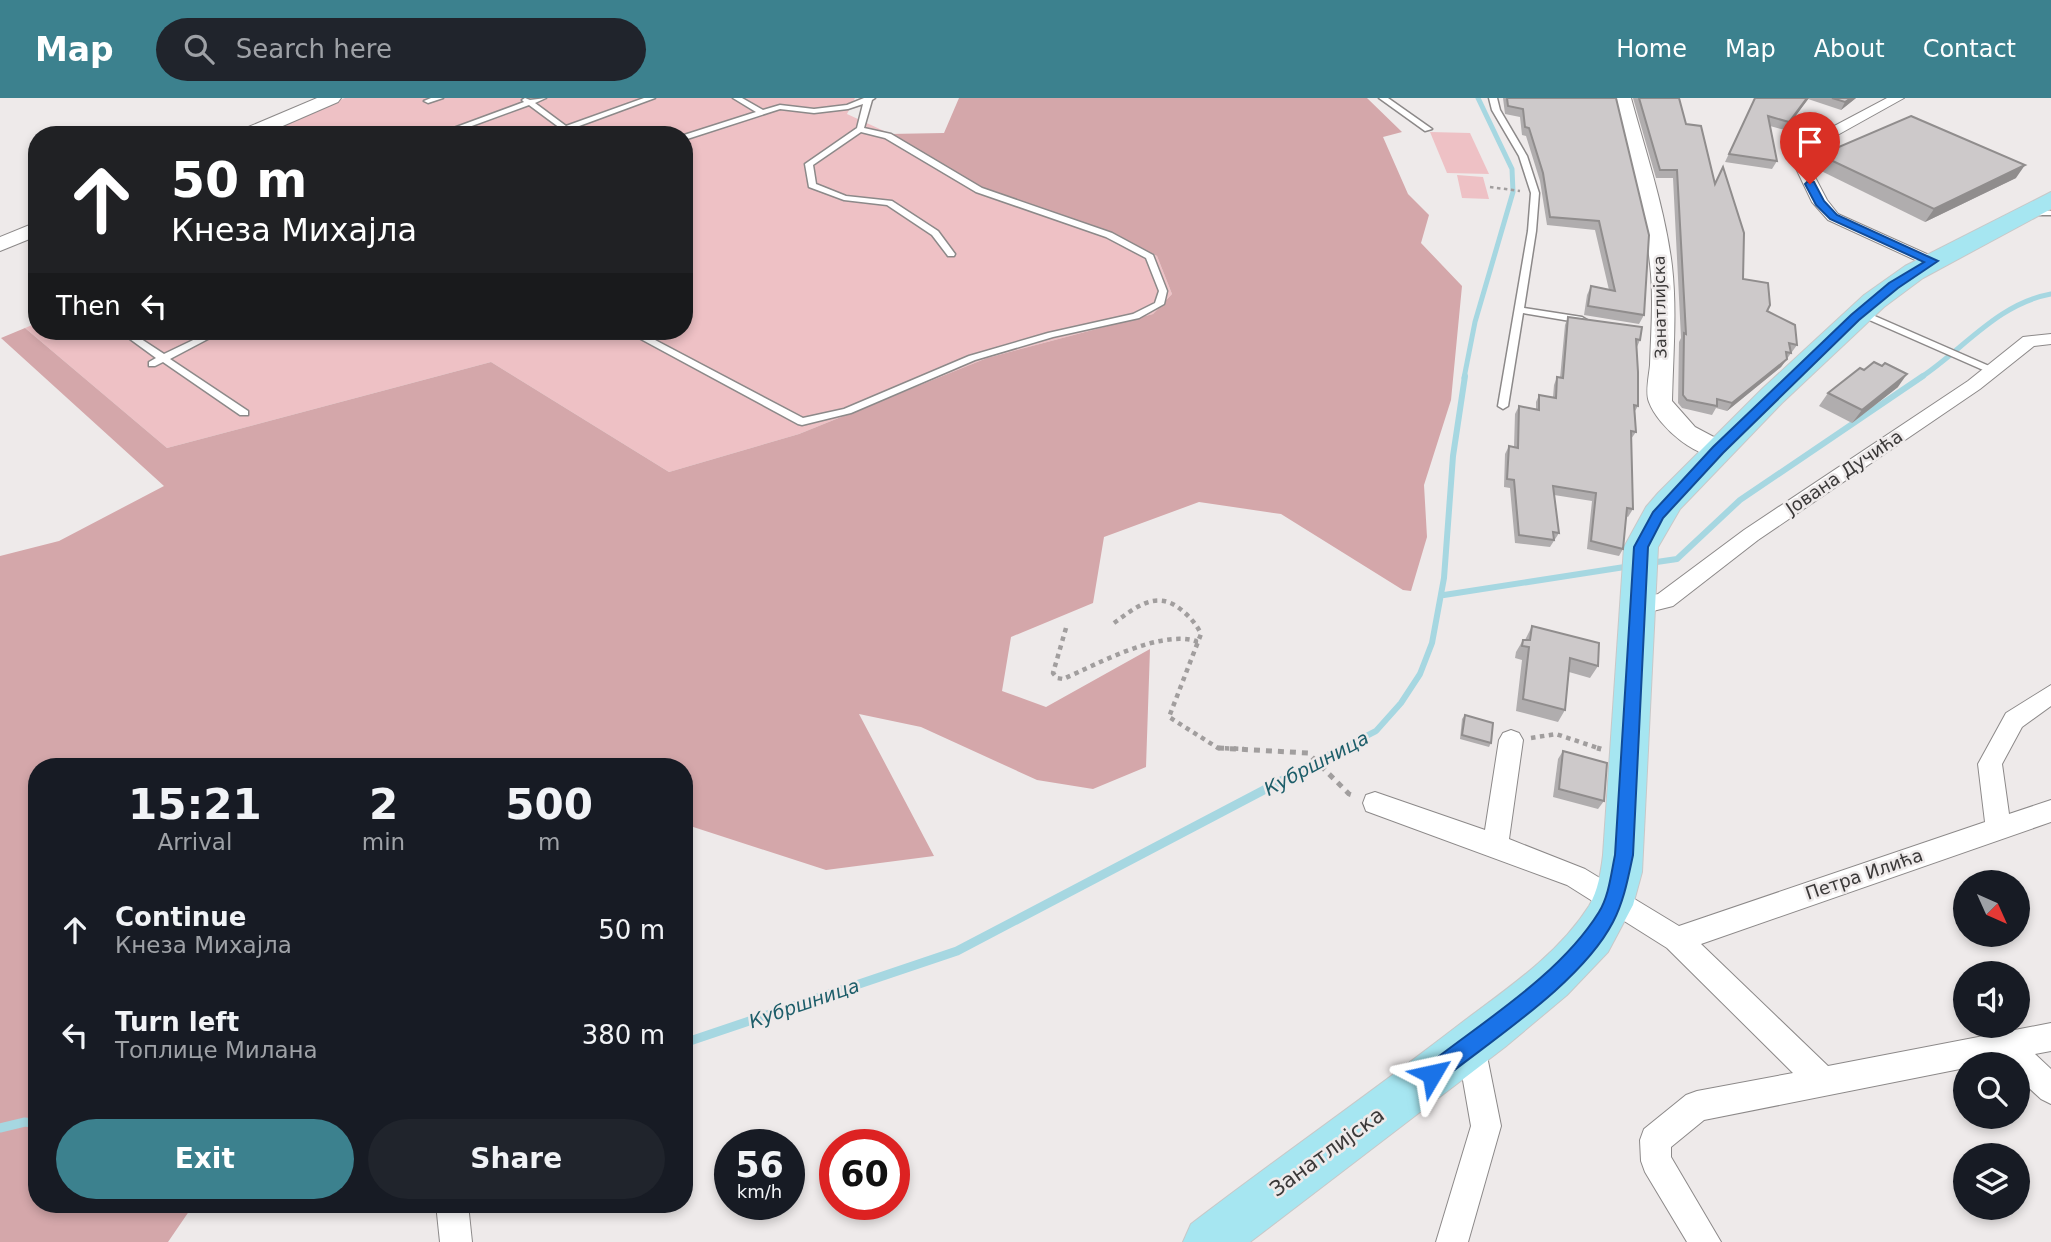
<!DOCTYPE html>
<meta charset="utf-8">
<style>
body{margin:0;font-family:"DejaVu Sans",sans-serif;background:#20242c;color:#f1f3f6;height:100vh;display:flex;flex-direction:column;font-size:26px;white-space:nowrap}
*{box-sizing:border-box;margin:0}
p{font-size:23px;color:#9ea1a6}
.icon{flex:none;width:38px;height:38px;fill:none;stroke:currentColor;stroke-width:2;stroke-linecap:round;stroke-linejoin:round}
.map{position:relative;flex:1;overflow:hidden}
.details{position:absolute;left:28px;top:660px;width:665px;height:455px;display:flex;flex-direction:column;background:#171b24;border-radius:28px;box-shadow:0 4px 10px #0003}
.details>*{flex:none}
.hud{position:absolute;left:28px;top:28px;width:665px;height:214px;border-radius:28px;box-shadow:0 4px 10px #0003;background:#202124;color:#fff;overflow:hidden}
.needle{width:46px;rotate:135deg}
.controls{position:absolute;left:1953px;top:772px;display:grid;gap:14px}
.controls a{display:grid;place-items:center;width:77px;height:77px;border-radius:50%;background:#171b24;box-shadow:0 4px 10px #0003;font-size:35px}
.speed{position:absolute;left:714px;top:1031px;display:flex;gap:14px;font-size:35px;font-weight:700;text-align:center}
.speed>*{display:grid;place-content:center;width:91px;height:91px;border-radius:50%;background:#171b24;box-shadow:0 4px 10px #0003;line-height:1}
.speed small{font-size:18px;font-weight:400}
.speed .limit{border:10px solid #d22;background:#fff;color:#111}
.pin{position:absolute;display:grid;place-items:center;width:60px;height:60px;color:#fff;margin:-72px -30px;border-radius:50% 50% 50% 0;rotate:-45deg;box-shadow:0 0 7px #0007}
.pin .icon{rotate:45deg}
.me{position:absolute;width:77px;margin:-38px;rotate:54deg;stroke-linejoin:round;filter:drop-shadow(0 0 5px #0008)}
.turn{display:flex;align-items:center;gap:24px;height:147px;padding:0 28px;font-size:32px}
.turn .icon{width:91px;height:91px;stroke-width:2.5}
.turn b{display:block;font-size:49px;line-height:60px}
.then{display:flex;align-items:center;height:66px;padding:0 28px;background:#0003;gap:14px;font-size:26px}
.eta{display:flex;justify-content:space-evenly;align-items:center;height:119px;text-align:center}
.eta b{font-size:42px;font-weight:600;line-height:49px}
.cta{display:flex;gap:14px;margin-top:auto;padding:14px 28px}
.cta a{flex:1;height:80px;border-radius:42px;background:#3c818e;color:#fff;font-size:28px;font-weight:600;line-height:80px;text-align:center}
.cta a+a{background:#20242c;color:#f1f3f6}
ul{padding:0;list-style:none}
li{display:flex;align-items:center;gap:21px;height:105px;padding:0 28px}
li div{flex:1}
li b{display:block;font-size:26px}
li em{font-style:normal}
header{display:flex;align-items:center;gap:42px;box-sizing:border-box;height:98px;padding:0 35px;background:#3c818e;color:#fff}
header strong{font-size:33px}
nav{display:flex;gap:38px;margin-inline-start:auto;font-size:24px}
.search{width:490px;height:63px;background:#20242c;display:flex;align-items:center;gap:18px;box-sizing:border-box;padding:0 24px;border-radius:38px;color:#9ea1a6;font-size:26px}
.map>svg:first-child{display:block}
.green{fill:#eec1c5}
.forest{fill:#d4a7aa}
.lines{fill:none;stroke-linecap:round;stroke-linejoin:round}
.stream-far2{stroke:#a6d7e1;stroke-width:5}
.stream-far1{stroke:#a6d7e1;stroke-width:6}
.stream{stroke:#a6d7e1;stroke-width:9}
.service-casing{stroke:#8c8989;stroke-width:3}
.minor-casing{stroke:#8c8989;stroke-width:2}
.tertiary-casing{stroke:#8c8989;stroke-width:2}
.primary-casing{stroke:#c8c8c8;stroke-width:2}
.path-far2{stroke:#a19e9e;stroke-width:2.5;stroke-dasharray:3.5 3.5;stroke-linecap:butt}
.path-far1{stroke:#a19e9e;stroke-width:4.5;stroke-dasharray:4.5 4.5;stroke-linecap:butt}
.path{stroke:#a19e9e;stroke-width:5;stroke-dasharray:6 6;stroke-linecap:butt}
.service{fill:#fff;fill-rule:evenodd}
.minor{fill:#fff;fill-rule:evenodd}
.tertiary{fill:#fff;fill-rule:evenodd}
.primary{fill:#a6e6f1;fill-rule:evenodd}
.wall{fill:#b0adae}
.shaded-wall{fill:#908d8d}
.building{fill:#cdc9ca;stroke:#908d8d;stroke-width:2}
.route{fill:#1a73e8;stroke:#114b97;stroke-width:2}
.labels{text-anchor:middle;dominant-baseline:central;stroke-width:5;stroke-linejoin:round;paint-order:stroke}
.far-street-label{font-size:16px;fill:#3b3939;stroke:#eeeaea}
.street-label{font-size:18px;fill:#3b3939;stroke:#eeeaea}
.water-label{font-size:19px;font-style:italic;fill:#1c5d69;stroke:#eeeaea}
.near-street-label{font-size:21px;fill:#3b3939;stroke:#eeeaea}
</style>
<header>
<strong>Map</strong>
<div class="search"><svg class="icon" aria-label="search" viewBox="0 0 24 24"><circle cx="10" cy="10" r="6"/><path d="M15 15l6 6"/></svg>Search here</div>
<nav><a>Home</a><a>Map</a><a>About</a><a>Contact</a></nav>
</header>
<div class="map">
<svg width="2051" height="1144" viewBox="0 0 2051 1144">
<rect width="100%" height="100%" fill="#eeeaea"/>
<g class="green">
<polygon points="345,0 855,0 847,16 1157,158 1172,196 1153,216 987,260 799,336 669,374 491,264 167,350 25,230 37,225 37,233 684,233 684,37 258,37"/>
<polygon points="1430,34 1470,35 1489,76 1447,75"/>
<polygon points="1457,77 1483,79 1489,101 1462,100"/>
</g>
<polygon class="forest" points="959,0 1367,0 1402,34 1383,39 1408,96 1429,117 1421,145 1462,188 1451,302 1424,387 1427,439 1411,493 1403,492 1281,416 1199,404 1104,439 1093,505 1011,539 1002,593 1046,609 1150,551 1146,669 1093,691 1037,682 921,629 859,616 934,758 826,772 684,726 684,668 37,668 37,1106 194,1106 168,1144 0,1144 0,458 59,443 164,388 1,240 25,230 167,350 491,264 669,374 799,336 987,260 1153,216 1172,196 1157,158 1110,135 977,90 889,36 944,35"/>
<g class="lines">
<g class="stream-far2">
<polyline points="1464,280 1475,224 1513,94 1512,71 1478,0"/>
<path d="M1920,280C1964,251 1997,206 2051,196"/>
</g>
<g class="stream-far1">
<polyline points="1650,465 1677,461 1740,402 1923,278"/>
<polyline points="1444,497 1631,468"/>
<polyline points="1341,651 1376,633 1401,605 1420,576 1432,545 1444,480 1453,358 1465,278"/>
</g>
<g class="stream">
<polyline points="684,945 957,853 1344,650"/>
<polyline points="0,1030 25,1024 37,1026"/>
</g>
<defs>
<g id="service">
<polygon points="431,0 443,0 428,5 424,3"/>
<polygon points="525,0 530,2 546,0 535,5 566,28 644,0 655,0 571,31 578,37 569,37 565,34 556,37 544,37 560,30 529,7 458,33 451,31 524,4 522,2"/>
<polygon points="733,0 742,0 763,12 780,7 814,11 847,7 864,0 875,0 872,2 864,30 891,36 982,90 1112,135 1153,157 1167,193 1164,206 1139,220 1053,239 975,262 851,315 802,327 798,326 626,233 638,233 803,320 844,311 969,258 1048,235 1133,216 1155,205 1159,193 1146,160 1106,139 976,94 885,40 861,34 813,67 816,86 846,98 892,103 938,133 955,156 954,158 948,158 932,137 887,107 844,102 809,89 805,66 857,30 863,6 848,11 814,15 780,11 684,42 684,37 756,14"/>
<polygon points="1379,0 1388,0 1432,31 1425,33"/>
<polygon points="1489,0 1497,0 1500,12 1527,58 1539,95 1536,133 1524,210 1582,219 1587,222 1582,225 1523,215 1508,308 1503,311 1498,308 1528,133 1531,95 1519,58 1492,12"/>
<rect x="2025" y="113" width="26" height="4"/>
<polygon points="1861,212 1996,271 1998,273 1993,276 1990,275 1858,217 1858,213"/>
<polygon points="119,233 129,233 164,256 212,233 223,233 170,261 248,313 248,317 240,317 163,264 155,268 149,268 149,264 156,260"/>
</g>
<g id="minor">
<polygon points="1887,0 1904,0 1816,49 1806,62 1827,102 1838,116 1938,161 1940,164 1938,167 1926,167 1828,122 1812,104 1792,62 1806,43"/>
<polygon points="2051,236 2051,246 2034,248 1980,291 1758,442 1673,508 1637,517 1629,515 1626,509 1629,503 1658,496 1744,432 1968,283 2023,239"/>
<polygon points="2051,587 2051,608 2022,629 2002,666 2009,716 2051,702 2051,724 1701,846 1828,968 2051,925 2051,953 2035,956 2051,971 2051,1006 2041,1001 2018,980 2018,966 2002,966 2000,963 1965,966 1965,970 1704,1022 1671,1049 1671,1059 1721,1144 1687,1144 1645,1074 1641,1063 1640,1042 1644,1031 1686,997 1697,993 1793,975 1667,850 1567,787 1366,713 1363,705 1366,697 1375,694 1485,732 1499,642 1503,635 1511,632 1519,635 1523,642 1509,741 1585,771 1679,828 1985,724 1978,666 2006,615"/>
<polygon points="1471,934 1481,938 1485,948 1501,1028 1468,1144 1436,1144 1471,1028 1457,948 1461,938"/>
<polygon points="436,1106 468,1106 472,1144 440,1144"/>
</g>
<g id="tertiary">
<polygon points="317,0 341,0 338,4 262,37 237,37 239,33"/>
<path d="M1613,0H1631C1646,55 1665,111 1672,168C1677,212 1673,258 1672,303L1695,329L1727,346L1731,352L1727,358C1700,365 1658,329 1649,304C1645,295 1649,278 1650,267C1651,234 1654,200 1650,166C1644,110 1627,55 1613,0Z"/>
<polygon points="37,124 37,138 0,153 0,139"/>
</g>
<path id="primary" d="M2051,94V111L1923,180L1884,209L1782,305L1680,411L1658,449L1642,774L1633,807L1608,854L1567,897L1505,949L1250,1144H1183L1191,1126C1280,1058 1372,994 1460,926C1505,892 1558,857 1589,808C1598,793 1601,774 1603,757L1624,449L1646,409L1658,395L1762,291L1864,197L1905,168Z"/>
</defs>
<use href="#service" class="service-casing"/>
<use href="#minor" class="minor-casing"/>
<use href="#tertiary" class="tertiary-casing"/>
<use href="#primary" class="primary-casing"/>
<polyline class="path-far2" points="1490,89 1520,93"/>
<g class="path-far1">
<path d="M1114,525C1135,510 1155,492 1179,510C1188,517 1196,525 1201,536L1169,619L1218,650L1244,651"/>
<path d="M1066,530L1053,575L1057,580L1063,581C1098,566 1158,532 1196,543L1195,548"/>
<polyline points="1531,640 1556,636 1601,651"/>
</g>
<g class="path">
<polyline points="1218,650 1308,655 1349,696 1355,698"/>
<polyline points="1597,650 1601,651"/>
</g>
<use href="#service" class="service"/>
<use href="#minor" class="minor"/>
<use href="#tertiary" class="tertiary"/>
<use href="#primary" class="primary"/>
</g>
<g class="wall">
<polygon points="1503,0 1616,0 1644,217 1639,226 1584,217 1587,197 1591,188 1609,192 1595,132 1547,127 1540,83 1526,38 1522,37 1520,19 1505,16"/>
<polygon points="1633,0 1679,0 1686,26 1715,85 1743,181 1767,213 1797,247 1781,269 1727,313 1716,310 1712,317 1682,310 1678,305 1679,244 1681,240 1673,80 1656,80"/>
<polygon points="1755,0 1856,0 1841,12 1808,1 1785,32 1770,28 1777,63 1772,71 1725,64"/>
<polygon points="1820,57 2016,80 1925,124 1813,69"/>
<polygon points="1568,219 1640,242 1637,249 1638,308 1635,313 1636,334 1631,341 1633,411 1628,419 1626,418 1623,451 1619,458 1587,451 1592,403 1554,397 1559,435 1550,449 1515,445 1510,390 1504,389 1505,356 1509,348 1514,349 1515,316 1519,308 1536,311 1536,304 1539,297 1553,299 1554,287 1557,279 1560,280 1565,227"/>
<polygon points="1898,289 1852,325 1819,308 1828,295"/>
<polygon points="1532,528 1598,568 1590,580 1569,574 1565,612 1558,624 1516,613 1522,562 1515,560 1516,554 1523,542 1525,542"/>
<polygon points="1465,617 1491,645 1489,649 1460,641 1462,621"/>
<polygon points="1563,653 1604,703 1598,711 1553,699 1558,661"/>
</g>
<g class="shaded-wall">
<polygon points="1807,0 1809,0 1785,32 1789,24"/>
<polygon points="1851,0 1856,0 1841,12 1845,4"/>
<polygon points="2025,67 2016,80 1925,124 1934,111"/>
<polygon points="1787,261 1781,269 1727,313 1732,305"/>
<polygon points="1907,276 1898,289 1852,325 1862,312"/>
</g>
<g class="building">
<polygon points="1507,0 1616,0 1649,137 1644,217 1588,208 1591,188 1615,193 1599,123 1550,119 1543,75 1529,30 1525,29 1523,11 1508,8"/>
<polygon points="1639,0 1679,0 1686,26 1701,28 1715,86 1723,69 1744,135 1743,181 1768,185 1770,207 1767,213 1795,227 1797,247 1789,245 1791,255 1786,254 1787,261 1732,305 1717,301 1717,308 1687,302 1683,297 1684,235 1686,236 1677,72 1660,72"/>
<polygon points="1755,0 1807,0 1789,24 1768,18 1777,63 1729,56"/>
<polygon points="1832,0 1851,0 1845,4"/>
<polygon points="1911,18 2025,67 1934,111 1820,57"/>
<polygon points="1568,219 1642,229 1640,242 1636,241 1638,274 1638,308 1634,307 1636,334 1631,333 1633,411 1627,410 1623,451 1591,443 1596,395 1553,388 1559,435 1553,434 1554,442 1519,437 1514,382 1507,381 1509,348 1518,350 1519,308 1539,312 1539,297 1556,300 1557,279 1563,280"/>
<polygon points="1874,264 1882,268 1885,265 1907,276 1862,312 1828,295 1860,270 1864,272"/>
<polygon points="1532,528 1599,545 1598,568 1570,560 1565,612 1523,601 1529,549 1522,548 1523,542 1530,542"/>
<polygon points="1465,617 1493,625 1491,645 1462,637"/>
<polygon points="1563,653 1607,665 1604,703 1559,691"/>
</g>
<path class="route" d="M1807,84H1814L1824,103L1837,117L1938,163L1898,190L1859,222L1723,355L1663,420L1648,449L1633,757C1628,780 1624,803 1613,824C1582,884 1493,941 1439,984L1432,987L1425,984L1422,976L1425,969C1482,924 1560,877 1599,814C1609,798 1611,776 1615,757L1634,449L1653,414L1713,349L1851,217L1889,185L1924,164L1830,121L1816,107L1805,86Z"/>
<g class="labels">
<g class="far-street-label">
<text transform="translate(1660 209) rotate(-91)">Занатлијска</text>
</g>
<g class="street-label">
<text transform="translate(1844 374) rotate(-34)">Јована Дучића</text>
<text transform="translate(1864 776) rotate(-19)">Петра Илића</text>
</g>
<g class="water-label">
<text transform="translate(1316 665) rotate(-28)">Кубршница</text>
<text transform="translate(804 905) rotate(-19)">Кубршница</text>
</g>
<g class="near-street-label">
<text transform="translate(1327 1054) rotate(-36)">Занатлијска</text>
</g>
</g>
</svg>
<div class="controls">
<a><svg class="needle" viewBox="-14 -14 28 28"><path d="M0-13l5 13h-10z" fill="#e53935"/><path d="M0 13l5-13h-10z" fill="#9ea1a6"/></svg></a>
<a><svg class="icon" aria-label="sound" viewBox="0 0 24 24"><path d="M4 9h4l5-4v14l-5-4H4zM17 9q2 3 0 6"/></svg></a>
<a><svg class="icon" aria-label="search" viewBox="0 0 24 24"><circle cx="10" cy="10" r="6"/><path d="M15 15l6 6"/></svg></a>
<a><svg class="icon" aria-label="layers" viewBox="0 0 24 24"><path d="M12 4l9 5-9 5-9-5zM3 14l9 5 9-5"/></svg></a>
</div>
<div class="speed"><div>56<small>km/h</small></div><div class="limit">60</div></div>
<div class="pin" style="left:1810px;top:86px;background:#d93025"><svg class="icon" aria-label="arrive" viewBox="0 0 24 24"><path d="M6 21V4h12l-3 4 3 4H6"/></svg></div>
<svg class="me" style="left:1432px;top:976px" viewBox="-20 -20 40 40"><path d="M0-17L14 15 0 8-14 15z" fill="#1a73e8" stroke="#fff" stroke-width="4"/></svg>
<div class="hud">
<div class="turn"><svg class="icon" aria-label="ahead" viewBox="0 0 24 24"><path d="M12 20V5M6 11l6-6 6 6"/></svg><div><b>50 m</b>Кнеза Михајла</div></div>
<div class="then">Then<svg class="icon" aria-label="left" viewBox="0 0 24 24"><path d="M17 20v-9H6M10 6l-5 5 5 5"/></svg></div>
</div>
<section class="details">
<div class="eta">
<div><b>15:21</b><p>Arrival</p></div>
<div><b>2</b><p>min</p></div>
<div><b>500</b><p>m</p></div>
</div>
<ul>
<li><svg class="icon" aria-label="ahead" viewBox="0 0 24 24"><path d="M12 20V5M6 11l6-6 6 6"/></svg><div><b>Continue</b><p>Кнеза Михајла</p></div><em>50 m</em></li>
<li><svg class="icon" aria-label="left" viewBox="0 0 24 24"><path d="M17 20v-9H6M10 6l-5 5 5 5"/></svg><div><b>Turn left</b><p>Топлице Милана</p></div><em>380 m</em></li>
</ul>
<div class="cta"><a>Exit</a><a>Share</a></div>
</section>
</div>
